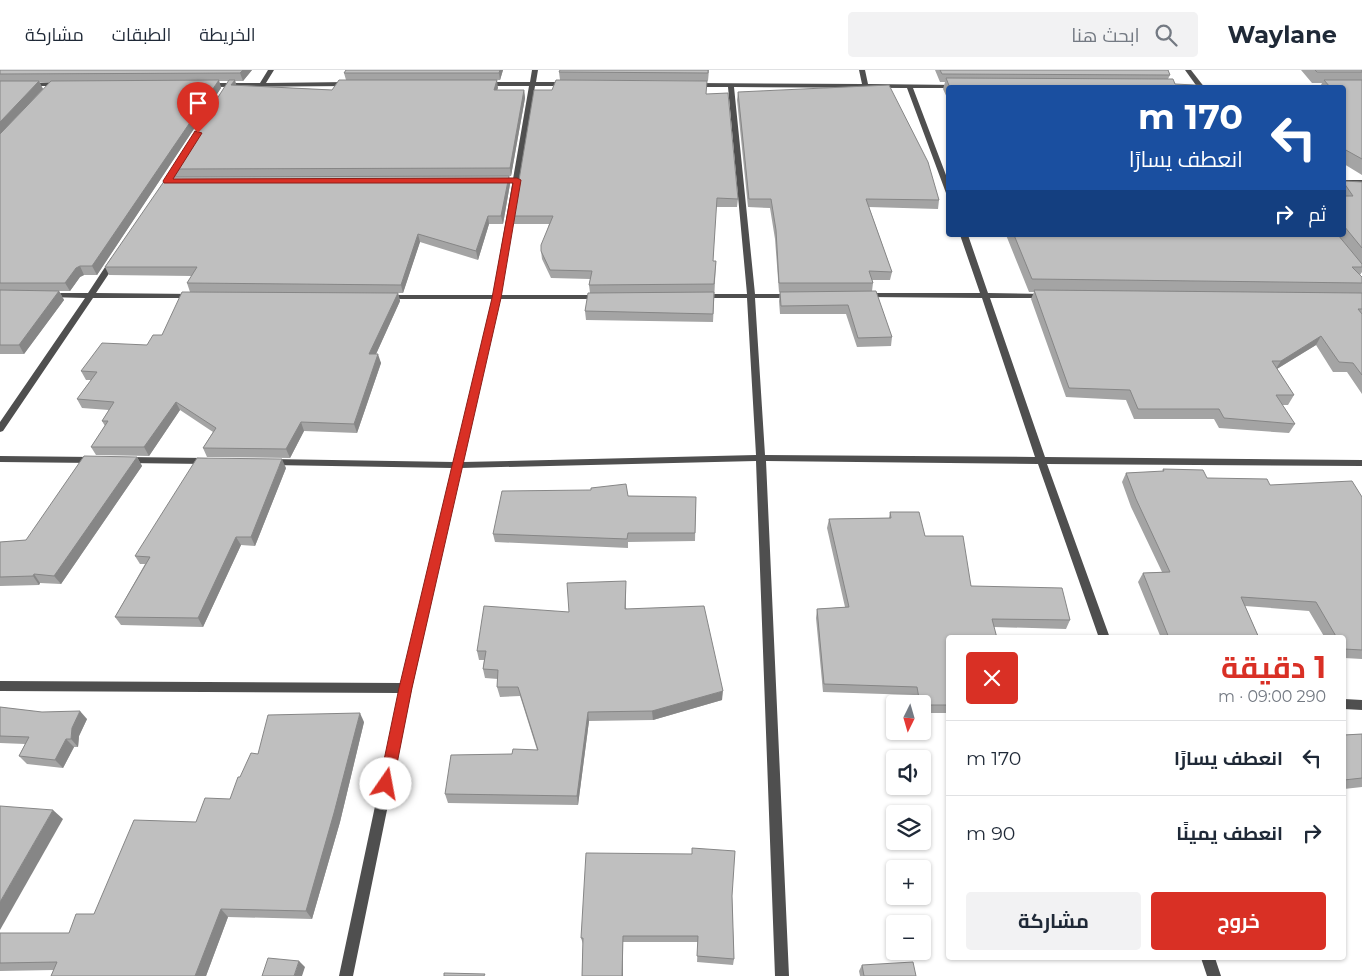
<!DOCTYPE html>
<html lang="ar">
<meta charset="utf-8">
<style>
body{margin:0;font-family:Montserrat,Cairo,sans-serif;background:#f2f2f3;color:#1f2937;direction:rtl;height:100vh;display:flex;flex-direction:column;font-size:19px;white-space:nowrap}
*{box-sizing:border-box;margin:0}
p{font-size:16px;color:#747a83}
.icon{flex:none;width:28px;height:28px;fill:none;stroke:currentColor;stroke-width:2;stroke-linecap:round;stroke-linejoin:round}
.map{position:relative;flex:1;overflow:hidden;direction:ltr}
.side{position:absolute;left:946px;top:565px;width:400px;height:325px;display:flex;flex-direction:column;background:#fff;border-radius:5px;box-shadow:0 1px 4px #0004;direction:rtl}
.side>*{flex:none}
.top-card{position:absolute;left:946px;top:15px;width:400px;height:152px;border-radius:5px;box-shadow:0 1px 4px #0004;direction:rtl;background:#1a4fa0;color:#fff;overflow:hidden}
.needle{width:32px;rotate:185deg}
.controls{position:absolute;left:886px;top:625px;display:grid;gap:10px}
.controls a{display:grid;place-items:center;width:45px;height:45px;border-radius:5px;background:#fff;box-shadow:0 1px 4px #0004;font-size:25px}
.pin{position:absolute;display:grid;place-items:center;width:42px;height:42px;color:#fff;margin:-51px -21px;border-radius:50% 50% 50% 0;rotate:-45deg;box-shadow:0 0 5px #0007}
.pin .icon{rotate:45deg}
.me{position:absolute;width:55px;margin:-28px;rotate:12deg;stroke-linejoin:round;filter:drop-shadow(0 0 4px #0008)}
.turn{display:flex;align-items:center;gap:18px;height:105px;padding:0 20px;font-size:22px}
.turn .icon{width:65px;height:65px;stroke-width:2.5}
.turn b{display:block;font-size:35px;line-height:42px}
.then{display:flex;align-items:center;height:48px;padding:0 20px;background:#0003;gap:10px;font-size:19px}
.round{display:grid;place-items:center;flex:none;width:52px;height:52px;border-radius:5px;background:#f2f2f3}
.summary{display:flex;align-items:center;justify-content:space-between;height:85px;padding:0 20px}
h1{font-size:30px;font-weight:700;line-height:38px;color:#d93025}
.button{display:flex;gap:10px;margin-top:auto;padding:10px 20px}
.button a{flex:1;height:58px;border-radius:5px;background:#d93025;color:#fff;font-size:20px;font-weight:700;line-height:58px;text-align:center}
.button a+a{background:#f2f2f3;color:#1f2937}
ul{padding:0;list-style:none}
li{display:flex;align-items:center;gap:15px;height:75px;padding:0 20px;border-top:1px solid #e0e1e3}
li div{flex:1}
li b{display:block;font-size:19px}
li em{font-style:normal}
header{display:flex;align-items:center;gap:30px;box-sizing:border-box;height:70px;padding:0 25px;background:#fff;border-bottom:1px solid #e0e1e3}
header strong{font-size:24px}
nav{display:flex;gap:28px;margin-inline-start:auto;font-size:18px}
.search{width:350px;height:45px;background:#f2f2f3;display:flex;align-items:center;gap:12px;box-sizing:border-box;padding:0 18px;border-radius:5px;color:#747a83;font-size:19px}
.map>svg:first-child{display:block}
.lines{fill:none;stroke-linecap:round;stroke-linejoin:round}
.minor{fill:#4f4f4f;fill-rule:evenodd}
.wall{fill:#a4a4a4}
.shaded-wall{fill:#868686}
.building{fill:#bfbfbf;stroke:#868686}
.route{fill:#d93025;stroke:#8d1f18}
</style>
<header>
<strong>Waylane</strong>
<div class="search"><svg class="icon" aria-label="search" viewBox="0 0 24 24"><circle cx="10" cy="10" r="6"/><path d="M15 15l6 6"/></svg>ابحث هنا</div>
<nav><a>الخريطة</a><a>الطبقات</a><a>مشاركة</a></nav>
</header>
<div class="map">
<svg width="1362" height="906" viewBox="0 0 1362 906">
<rect width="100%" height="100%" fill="#fff"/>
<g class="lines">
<g class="minor">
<polygon points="268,0 274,0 266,13 349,12 352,14 349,16 208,17 205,15 208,13 260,13"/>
<polygon points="532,0 538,0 536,12 569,12 572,14 569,16 535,16 501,225 601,225 605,227 601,229 500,229 463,392 756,385 747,228 701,228 697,226 701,224 747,224 728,17 696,17 693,15 696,13 862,14 859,0 865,0 868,14 958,15 957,18 913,18 949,113 949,125 946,123 907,18 734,17 755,224 794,224 798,226 794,228 755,228 765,385 1035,387 982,228 866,227 862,225 866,223 980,223 960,165 968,165 988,223 1046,224 1050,226 1046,228 990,228 1045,387 1362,390 1362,396 1047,394 1110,568 1099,568 1038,394 766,391 789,906 775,906 756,391 461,398 412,618 353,906 339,906 399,623 0,621 0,611 401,613 452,398 271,395 266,392 271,389 454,392 492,229 386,229 382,227 386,225 493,225 529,16 486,16 483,14 486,12 530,12"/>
<polygon points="1185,0 1191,0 1205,18 1198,18"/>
<polygon points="28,13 61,12 64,14 61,16 26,16 26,14"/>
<polygon points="1228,15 1274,15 1277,17 1225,18"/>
<rect x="1344" y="110" width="18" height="4"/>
<polygon points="111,188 114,188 118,190 96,223 194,224 198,226 194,228 93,228 3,361 0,362 0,352 85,228 48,227 44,225 48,223 88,223"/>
<polygon points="0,386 94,387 99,390 94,393 0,392"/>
<polygon points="126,387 206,388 211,391 206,394 126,393 121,390"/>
<polygon points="1344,629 1362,630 1362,640 1344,639"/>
<polygon points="1201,888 1215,888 1221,906 1207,906"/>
</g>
</g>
<g class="wall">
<polygon points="0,0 252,0 243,11 235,11 236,15 332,20 346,10 344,3 346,0 503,0 500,10 497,10 497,20 524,20 525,28 511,106 509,106 510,114 503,154 489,154 478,190 420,172 403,223 398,223 400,231 376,284 381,293 357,363 304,361 290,388 207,387 203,378 213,362 180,340 149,386 96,385 91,377 105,356 102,351 109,340 82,338 77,329 91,310 86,310 81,301 147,275 162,265 190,222 187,213 192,206 109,205 105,197 175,107 172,99 229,11 219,11 221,18 97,205 84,205 80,207 70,221 59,221 64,230 24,284 0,284 0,64 51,12 39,12 43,19 0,64"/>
<polygon points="709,0 708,11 560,10 559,2"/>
<polygon points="935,0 1168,0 1170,5 1168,9 1175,14 1252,18 949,18 949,32 943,19 945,12 940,12"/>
<polygon points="1301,0 1362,0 1362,105 1344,94 1344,18 1260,18 1261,16 1320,17 1322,13 1312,13"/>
<polygon points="738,22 939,130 938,139 869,137 892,202 890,210 872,210 873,213 872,221 892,267 891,276 857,277 846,244 780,244 779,231 780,222 790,222 779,222 775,169 770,138 748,137 737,30"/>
<polygon points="707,24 738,129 737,137 716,137 713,191 716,191 713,252 586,250 585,241 590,223 589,215 590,209 551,208 542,189 541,181 549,154 514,154 513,146"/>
<polygon points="1344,111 1362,112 1362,202 1360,205 1362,207 1362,324 1347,302 1333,302 1316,275 1277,299 1294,325 1288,335 1282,335 1295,354 1289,363 1219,358 1214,349 1134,349 1126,330 1066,327 1031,229 1034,222 1029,222 1006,165 1344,165"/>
<polygon points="137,387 142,396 61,514 40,513 39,515 0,516 0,472 26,470"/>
<polygon points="286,398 255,476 241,475 203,557 121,555 115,547 145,494 140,494 135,486"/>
<polygon points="1163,399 1207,408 1362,427 1362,589 1344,588 1344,568 1325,568 1309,541 1245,536 1259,568 1161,568 1138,512 1143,503 1162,502 1131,437 1122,412 1126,403 1162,402"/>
<polygon points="628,426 696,427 695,471 628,472 628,478 495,472 493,464"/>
<polygon points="890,442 925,466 971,516 1070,550 1066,559 994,557 949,568 949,643 922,643 922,634 916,634 914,625 823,622 816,548 817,539 845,537 827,458 829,449 889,448"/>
<polygon points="626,520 626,538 722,630 653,650 589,651 578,735 448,733 445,724 512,684 537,680 520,626 500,627 497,617 498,609 485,608 483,599 484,590 479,590 477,581 569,542"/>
<polygon points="0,637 87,649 79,666 78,677 74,677 63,698 27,694 19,686 25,674 0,673"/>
<polygon points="364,652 340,752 312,849 228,847 206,906 51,906 54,900 0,901 0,863 69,863 94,844 196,752 230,729 240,707 258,684"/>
<polygon points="1362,664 1362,717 1344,719 1344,665"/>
<polygon points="732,826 734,889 733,895 697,892 698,872 623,872 623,906 582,906 583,874 581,868"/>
<polygon points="862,895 916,906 860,906 859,901"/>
</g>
<g class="shaded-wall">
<polygon points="243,0 252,0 243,11 240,3"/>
<polygon points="500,0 503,0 500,10 499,3"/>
<polygon points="219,10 221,18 97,205 92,196"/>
<polygon points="235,10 237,18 231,15"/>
<polygon points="497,10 498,18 495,28 494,20"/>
<polygon points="39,11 43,19 0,64 0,52"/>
<polygon points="524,20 525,28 511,106 510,98"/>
<polygon points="509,106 510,114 503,154 501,146"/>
<polygon points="488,146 489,154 478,190 476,181"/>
<polygon points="418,164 420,172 403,223 401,215"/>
<polygon points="80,196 84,205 80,207 70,221 65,213 76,198"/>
<polygon points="59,221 64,230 24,284 19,275"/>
<polygon points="398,223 400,231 372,293 369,284"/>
<polygon points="1321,266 1316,275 1275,300 1281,291"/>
<polygon points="378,284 381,293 357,363 354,354"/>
<polygon points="176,332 180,340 149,386 144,377"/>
<polygon points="301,352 304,361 290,388 286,379"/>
<polygon points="137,387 142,396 61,514 54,506"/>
<polygon points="282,389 286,398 255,476 251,467"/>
<polygon points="236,467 241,475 203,557 198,548"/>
<polygon points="34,504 40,513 39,515 33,506"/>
<polygon points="723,621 722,630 653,650 652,641"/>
<polygon points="80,641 87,649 79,666 78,677 71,669 72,658"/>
<polygon points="588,642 589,651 578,735 577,726"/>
<polygon points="360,643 364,652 340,752 312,849 306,841"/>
<polygon points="66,669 74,677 63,698 55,690"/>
<polygon points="53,740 63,749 0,860 0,832"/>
<polygon points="221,839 228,847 206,906 195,906"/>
<polygon points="623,866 623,906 622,906"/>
<polygon points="299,891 305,897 302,906 294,906"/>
</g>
<g class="building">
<polygon points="0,0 243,0 240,3 0,4"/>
<polygon points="346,0 500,0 499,3 344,3"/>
<polygon points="560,0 708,0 708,3 559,2"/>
<polygon points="940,0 1168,0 1170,5 942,4"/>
<polygon points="1315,0 1362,0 1362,2 1317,2"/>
<polygon points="946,8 1173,9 1175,14 1252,18 950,18"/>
<polygon points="219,10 92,196 80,196 76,198 65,213 0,213 0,64 51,11"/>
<polygon points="229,10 235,10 231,15 332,20 339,10 497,10 494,20 524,20 510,98 172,99"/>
<polygon points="556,10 707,11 706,24 728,23 738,129 717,128 713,191 716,191 714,214 589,215 592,201 550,200 541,181 541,175 553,146 513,146 534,20 552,20"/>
<polygon points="1324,10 1362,10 1362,89 1344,79 1344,18 1262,18 1261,16 1330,17"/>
<polygon points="0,11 39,11 0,52"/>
<polygon points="889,15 928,92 939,130 866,129 892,202 869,201 873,213 779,213 776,160 771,129 749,129 738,22"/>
<polygon points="509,106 501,146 488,146 476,181 418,164 401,215 187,213 197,197 105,197 167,107"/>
<polygon points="1344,111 1362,112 1362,178 1344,156 1344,126 1353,126 1344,113"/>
<polygon points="1014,165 1338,165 1362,194 1362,197 1352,197 1362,207 1362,213 1032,209"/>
<polygon points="0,220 59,221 19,275 0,275"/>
<polygon points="1034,220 1362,223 1362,239 1358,239 1362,244 1362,305 1353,293 1339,292 1321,266 1281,291 1272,291 1294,325 1276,325 1295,354 1224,348 1219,339 1138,339 1130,320 1069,318"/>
<polygon points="876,221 892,267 858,268 848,235 781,236 780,222"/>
<polygon points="182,222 398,223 369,284 378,284 354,354 301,352 286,379 203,378 216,358 176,332 144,377 91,377 108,351 102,351 114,332 77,329 97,302 81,301 102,273 147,275 153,265 162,265"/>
<polygon points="714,222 713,244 585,241 588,223"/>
<polygon points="84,386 137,387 54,506 34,504 33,506 0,507 0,472 26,470"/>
<polygon points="197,388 282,389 251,467 236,467 198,548 115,547 150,487 135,486"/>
<polygon points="1163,399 1203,400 1207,408 1267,409 1270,415 1352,411 1362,427 1362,580 1344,579 1344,568 1337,568 1316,532 1241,527 1259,568 1169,568 1143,503 1170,502 1136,429 1126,403 1164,401"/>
<polygon points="626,414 628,426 696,427 695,463 628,463 627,469 493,464 502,421 591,420 591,418"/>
<polygon points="890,442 919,442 925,466 963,466 971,516 1062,518 1070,550 992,549 997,568 949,568 949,635 922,635 922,634 920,634 917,617 824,614 817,539 849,537 829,449 891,448"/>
<polygon points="626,511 625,539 704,536 723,621 652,641 588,642 577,726 445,724 451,685 512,684 513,679 538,680 518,617 497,617 498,600 483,599 486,581 477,581 484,536 569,542 567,513"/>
<polygon points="0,637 42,642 80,641 72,658 71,669 66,669 55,690 19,686 29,667 0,666"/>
<polygon points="360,643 334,743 306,841 221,839 195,906 51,906 57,892 0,893 0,863 69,863 76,844 94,844 134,750 196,752 205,728 230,729 238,707 240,707 251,683 258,684 268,645"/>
<polygon points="1362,664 1362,708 1344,710 1344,665"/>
<polygon points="0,736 53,740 0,832"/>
<polygon points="692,778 735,781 732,826 734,889 697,886 698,866 623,866 622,906 582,906 583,868 581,868 586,783 692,784"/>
<polygon points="268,888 299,891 294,906 262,906"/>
<polygon points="913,892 916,906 864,906 862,895"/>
<polygon points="444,903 485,904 484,906 444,906"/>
</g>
<polygon class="route" points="195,61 202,63 173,109 517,108 521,110 501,228 412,618 393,714 391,719 386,721 381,719 379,714 399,618 492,228 513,113 164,113 163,111"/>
</svg>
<div class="controls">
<a><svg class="needle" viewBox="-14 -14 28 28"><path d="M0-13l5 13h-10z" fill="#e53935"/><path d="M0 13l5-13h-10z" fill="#747a83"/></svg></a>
<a><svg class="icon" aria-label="sound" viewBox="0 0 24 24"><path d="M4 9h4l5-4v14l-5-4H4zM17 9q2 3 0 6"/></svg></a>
<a><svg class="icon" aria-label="layers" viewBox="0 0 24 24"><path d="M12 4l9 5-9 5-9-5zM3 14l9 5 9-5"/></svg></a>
<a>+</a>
<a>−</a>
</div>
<div class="pin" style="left:198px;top:63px;background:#d93025"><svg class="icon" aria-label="arrive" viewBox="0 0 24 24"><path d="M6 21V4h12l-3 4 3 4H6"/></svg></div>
<svg class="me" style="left:386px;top:714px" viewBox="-20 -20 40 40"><circle r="19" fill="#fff"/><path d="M0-13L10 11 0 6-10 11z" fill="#d93025"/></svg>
<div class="top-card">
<div class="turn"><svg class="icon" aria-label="left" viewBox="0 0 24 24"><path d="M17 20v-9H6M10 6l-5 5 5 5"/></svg><div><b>170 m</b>انعطف يسارًا</div></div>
<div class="then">ثم<svg class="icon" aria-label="right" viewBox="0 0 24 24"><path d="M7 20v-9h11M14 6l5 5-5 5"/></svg></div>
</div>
<section class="side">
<div class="summary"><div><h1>1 دقيقة</h1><p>290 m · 09:00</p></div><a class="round" style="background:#d93025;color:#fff"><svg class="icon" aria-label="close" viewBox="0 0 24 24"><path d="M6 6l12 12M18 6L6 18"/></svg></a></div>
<ul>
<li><svg class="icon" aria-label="left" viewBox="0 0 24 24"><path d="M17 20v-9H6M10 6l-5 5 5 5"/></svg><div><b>انعطف يسارًا</b></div><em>170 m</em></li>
<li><svg class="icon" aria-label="right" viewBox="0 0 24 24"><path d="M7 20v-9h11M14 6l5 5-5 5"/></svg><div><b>انعطف يمينًا</b></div><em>90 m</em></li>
</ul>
<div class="button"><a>خروج</a><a>مشاركة</a></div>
</section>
</div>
